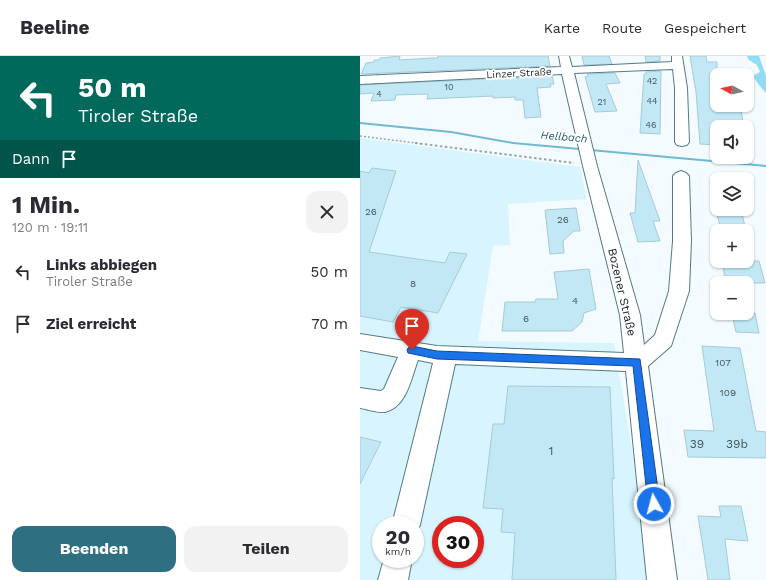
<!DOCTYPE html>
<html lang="de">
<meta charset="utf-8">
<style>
body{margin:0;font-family:"Work Sans",sans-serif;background:#f2f2f3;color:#2b2b33;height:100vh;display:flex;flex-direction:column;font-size:15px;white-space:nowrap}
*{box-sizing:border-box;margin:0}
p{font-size:13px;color:#7c7c81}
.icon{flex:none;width:22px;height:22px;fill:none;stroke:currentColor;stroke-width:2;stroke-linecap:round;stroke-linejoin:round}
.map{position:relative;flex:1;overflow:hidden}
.side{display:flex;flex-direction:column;background:#fff;width:360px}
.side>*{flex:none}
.hud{background:#00695c;color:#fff;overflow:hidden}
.needle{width:26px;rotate:278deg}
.tools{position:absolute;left:350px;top:12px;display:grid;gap:8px}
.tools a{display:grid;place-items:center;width:44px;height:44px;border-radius:8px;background:#fff;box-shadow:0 1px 3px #0004;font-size:20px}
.speed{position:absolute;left:12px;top:460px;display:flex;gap:8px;font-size:20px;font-weight:700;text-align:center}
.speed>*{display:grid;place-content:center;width:52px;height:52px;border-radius:50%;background:#fff;box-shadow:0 1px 3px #0004;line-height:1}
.speed small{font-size:10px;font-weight:400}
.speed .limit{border:6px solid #d22;background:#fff;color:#111}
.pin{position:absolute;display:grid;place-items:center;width:34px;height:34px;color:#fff;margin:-41px -17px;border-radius:50% 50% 50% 0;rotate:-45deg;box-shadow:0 0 4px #0007}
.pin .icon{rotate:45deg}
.me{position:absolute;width:44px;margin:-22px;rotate:353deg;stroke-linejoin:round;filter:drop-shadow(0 0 3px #0008)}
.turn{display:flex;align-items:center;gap:14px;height:84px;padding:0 12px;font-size:18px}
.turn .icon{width:52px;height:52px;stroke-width:2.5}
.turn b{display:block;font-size:28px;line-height:34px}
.then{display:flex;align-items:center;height:38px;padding:0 12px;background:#0003;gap:8px;font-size:15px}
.round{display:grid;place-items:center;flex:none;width:42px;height:42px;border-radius:12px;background:#f2f2f3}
.head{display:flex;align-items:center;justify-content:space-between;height:68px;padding:0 12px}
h1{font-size:24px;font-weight:700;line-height:30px}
.button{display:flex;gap:8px;margin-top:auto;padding:8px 12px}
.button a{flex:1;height:46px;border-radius:12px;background:#2e6f82;color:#fff;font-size:16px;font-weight:700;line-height:46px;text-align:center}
.button a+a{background:#f2f2f3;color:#2b2b33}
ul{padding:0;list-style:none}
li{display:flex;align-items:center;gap:12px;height:52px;padding:0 12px}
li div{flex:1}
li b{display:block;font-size:15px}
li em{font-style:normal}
header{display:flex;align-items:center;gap:24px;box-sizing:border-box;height:56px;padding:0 20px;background:#fff;border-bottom:1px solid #e1e1e2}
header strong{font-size:19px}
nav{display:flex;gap:22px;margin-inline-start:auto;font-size:14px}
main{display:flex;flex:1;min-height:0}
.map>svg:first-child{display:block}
.built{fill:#d8f5ff;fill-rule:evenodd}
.green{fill:#91dcf5}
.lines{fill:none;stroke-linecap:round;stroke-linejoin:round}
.stream{fill:#6ebad2;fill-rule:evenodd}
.building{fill:#c2e8f6;stroke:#a5cbd8}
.minor-casing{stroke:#557985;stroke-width:2}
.path-far1{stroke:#9ba5a8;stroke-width:1.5;stroke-dasharray:2 2;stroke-linecap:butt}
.path{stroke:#9ba5a8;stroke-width:2;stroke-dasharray:2.5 2.5;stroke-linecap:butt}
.minor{fill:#fff;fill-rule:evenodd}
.route{fill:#1a73e8;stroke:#114b97}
.labels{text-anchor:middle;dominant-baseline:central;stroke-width:4;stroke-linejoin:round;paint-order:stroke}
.far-number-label{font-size:9px;fill:#41565c}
.far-street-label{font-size:10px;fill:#162529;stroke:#fff}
.number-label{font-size:10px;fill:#41565c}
.far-water-label{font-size:11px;font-style:italic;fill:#1d5b6d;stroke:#fff}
.street-label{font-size:12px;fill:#162529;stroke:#fff}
.near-number-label{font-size:12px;fill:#41565c}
</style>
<header>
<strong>Beeline</strong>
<nav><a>Karte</a><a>Route</a><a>Gespeichert</a></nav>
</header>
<main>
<section class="side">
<div class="hud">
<div class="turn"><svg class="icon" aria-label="left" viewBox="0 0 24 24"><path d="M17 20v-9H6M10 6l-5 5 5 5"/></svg><div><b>50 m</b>Tiroler Straße</div></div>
<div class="then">Dann<svg class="icon" aria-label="arrive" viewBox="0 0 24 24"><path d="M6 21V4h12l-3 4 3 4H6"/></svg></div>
</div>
<div class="head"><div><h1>1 Min.</h1><p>120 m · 19:11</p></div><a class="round"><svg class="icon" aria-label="close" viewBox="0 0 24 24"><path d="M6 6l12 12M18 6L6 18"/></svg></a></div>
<ul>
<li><svg class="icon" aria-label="left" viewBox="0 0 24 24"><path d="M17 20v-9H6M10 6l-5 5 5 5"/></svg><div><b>Links abbiegen</b><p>Tiroler Straße</p></div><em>50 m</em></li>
<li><svg class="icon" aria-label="arrive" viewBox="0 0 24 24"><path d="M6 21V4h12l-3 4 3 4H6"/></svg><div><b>Ziel erreicht</b></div><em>70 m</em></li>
</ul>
<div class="button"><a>Beenden</a><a>Teilen</a></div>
</section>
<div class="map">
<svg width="406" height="524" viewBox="0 0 406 524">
<rect width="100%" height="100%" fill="#f4fbfe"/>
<path class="built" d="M0,82L220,111L227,143L148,148L150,189L133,190L118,285L254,287L277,422L286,524H0ZM21,469H55V503H21ZM81,469H115V503H81Z"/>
<polygon class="green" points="387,0 399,0 406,20 406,37 399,29 393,20 400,16 397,9 389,4"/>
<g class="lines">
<polygon class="stream" points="0,66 91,75 153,86 406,109 406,111 153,88 91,77 0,68"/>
</g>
<g class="building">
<polygon points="40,0 39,4 73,2 78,2 78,0 188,0 190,10 1,18 6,7 14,6 14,4 19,4 20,2"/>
<polygon points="222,0 249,0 252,8 224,9"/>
<polygon points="285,0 300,0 300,5 286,6"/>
<polygon points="330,0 346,0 347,6 357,6 357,53 381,55 384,71 357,71 357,89 340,88 336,36"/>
<polygon points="301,15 300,78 280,77 284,18 286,18 286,16"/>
<polygon points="255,17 260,27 246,28 257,55 235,56 225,21 228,20 227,18"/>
<polygon points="192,20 194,28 190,28 191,31 177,32 181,61 165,62 163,44 155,44 155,41 133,42 133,40 67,43 68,38 36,39 35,44 11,45 14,37 0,38 0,29"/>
<polygon points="278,104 300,165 293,165 300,185 278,186 270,157 275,157"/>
<polygon points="12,112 36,115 9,196 85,207 90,196 107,198 78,257 41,251 33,266 0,260 0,115 9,117"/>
<polygon points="216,152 220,175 214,175 203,185 204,197 190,198 185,154"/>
<polygon points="356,153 381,153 386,175 361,175"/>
<polygon points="362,205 399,205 405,227 366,227"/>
<polygon points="229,213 236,253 224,257 222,266 212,275 142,275 145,246 175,246 176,243 198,243 194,216"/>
<polygon points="372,257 395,257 399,277 376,276"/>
<polygon points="342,290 380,292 396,375 406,376 406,402 328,401 324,374 354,375"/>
<polygon points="148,330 250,331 254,423 252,422 256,524 152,524 155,477 141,476 143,453 123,452 133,368 144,368"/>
<polygon points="0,381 21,386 0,428"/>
<polygon points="359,450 381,450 388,485 365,483 370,524 348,524 344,498 338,460 361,461"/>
</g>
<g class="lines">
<defs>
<g id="minor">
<path d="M199,0H209L212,11L312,6V0H322L327,32L329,86L327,89L322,90L317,89L315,86V32L313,13L214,17L237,110L280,259L284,289L295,279L309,235L313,185V120L316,117L321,115L326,117L329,120L331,185L329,235L311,290L288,310L317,524H287L266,315L95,308L60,469L55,479V469H32L73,307L58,304C51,322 47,351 25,356C18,357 7,353 0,352V332L21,335L24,333L38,301L0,294V278L77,290L264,297L260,259L223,110L202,18L0,28V20L201,11Z"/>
<polygon points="24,503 52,503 48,524 18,524"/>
</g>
</defs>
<use href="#minor" class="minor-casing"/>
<polyline class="path-far1" points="0,80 63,88"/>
<polyline class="path" points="55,87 214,107"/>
<use href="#minor" class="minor"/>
</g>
<polygon class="route" points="52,290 77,295 280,303 300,448 298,452 294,454 290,452 288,448 273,310 77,303 48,297 47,294 48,292"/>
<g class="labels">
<g class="far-number-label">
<text x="292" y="25">42</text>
<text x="89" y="31">10</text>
<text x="19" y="38">4</text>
<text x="292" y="45">44</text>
<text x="242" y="46">21</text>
<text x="291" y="69">46</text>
</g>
<g class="far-street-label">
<text transform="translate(159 17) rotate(-3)">Linzer Straße</text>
</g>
<g class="number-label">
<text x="11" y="155">26</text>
<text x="203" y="163">26</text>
<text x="53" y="227">8</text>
<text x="215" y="244">4</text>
<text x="166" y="262">6</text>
<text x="363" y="306">107</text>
<text x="368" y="336">109</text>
</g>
<g class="far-water-label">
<text transform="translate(204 81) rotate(5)">Hellbach</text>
</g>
<g class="street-label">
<text transform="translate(262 236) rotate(77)">Bozener Straße</text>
</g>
<g class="near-number-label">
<text x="337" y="388">39</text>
<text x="377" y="388">39b</text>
<text x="191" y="395">1</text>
</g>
</g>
</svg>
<div class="tools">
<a><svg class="needle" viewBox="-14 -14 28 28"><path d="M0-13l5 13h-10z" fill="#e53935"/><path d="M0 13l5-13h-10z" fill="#7c7c81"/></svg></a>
<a><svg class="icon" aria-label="sound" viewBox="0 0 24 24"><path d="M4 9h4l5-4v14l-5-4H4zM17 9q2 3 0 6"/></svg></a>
<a><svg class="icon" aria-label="layers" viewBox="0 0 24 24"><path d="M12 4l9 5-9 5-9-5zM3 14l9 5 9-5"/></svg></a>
<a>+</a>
<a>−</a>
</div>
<div class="speed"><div>20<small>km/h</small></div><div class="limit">30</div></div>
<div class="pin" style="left:52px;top:294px;background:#d93025"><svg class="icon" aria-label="arrive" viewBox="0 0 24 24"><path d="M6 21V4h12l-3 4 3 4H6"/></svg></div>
<svg class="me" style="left:294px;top:448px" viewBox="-20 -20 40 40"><circle r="17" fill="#1a73e8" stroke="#fff" stroke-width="3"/><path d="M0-11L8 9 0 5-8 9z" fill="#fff"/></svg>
</div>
</main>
